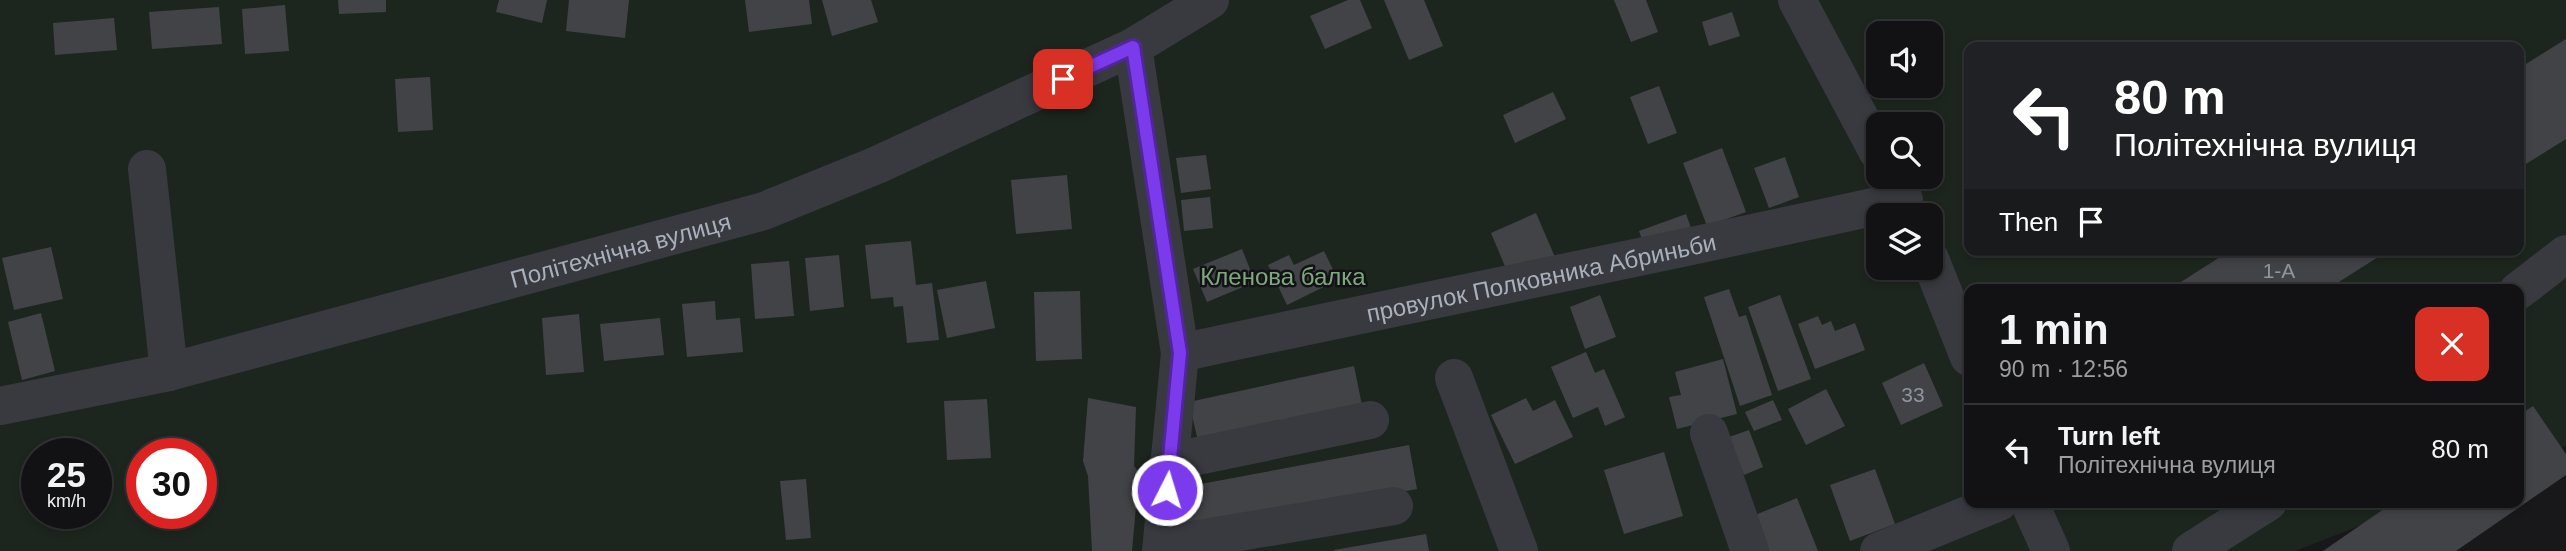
<!DOCTYPE html>
<meta charset="utf-8">
<style>
body{margin:0;font-family:Arial,sans-serif;background:#1f2022;color:#f1f3f6;height:100vh;display:flex;flex-direction:column;font-size:26px;white-space:nowrap}
*{box-sizing:border-box;margin:0}
p{font-size:23px;color:#9c9ea0}
.icon{flex:none;width:38px;height:38px;fill:none;stroke:currentColor;stroke-width:2;stroke-linecap:round;stroke-linejoin:round}
.map{position:relative;flex:1;overflow:hidden}
.drawer{position:absolute;left:1964px;top:284px;width:560px;height:224px;display:flex;flex-direction:column;background:#121214;border-radius:14px;box-shadow:0 4px 10px #0003,0 0 0 2px #313234}
.drawer>*{flex:none}
.hud{position:absolute;left:1964px;top:42px;width:560px;height:214px;border-radius:14px;box-shadow:0 4px 10px #0003,0 0 0 2px #313234;background:#202124;color:#fff;overflow:hidden}
.buttons{position:absolute;left:1866px;top:21px;display:grid;gap:14px}
.buttons a{display:grid;place-items:center;width:77px;height:77px;border-radius:14px;background:#121214;box-shadow:0 4px 10px #0003,0 0 0 2px #313234;font-size:35px}
.speed{position:absolute;left:21px;top:438px;display:flex;gap:14px;font-size:35px;font-weight:700;text-align:center}
.speed>*{display:grid;place-content:center;width:91px;height:91px;border-radius:50%;background:#121214;box-shadow:0 4px 10px #0003,0 0 0 2px #313234;line-height:1}
.speed small{font-size:18px;font-weight:400}
.speed .limit{border:10px solid #d22;background:#fff;color:#111}
.pin{position:absolute;display:grid;place-items:center;width:60px;height:60px;color:#fff;margin:-30px;border-radius:14px;box-shadow:0 4px 10px #0006}
.me{position:absolute;width:77px;margin:-38px;rotate:5deg;stroke-linejoin:round;filter:drop-shadow(0 0 5px #0008)}
.turn{display:flex;align-items:center;gap:24px;height:147px;padding:0 35px;font-size:32px}
.turn .icon{width:91px;height:91px;stroke-width:2.5}
.turn b{display:block;font-size:49px;line-height:60px}
.then{display:flex;align-items:center;height:66px;padding:0 35px;background:#0003;gap:14px;font-size:26px}
.round{display:grid;place-items:center;flex:none;width:74px;height:74px;border-radius:14px;background:#1f2022}
.summary{display:flex;align-items:center;justify-content:space-between;height:119px;padding:0 35px}
h1{font-size:42px;font-weight:700;line-height:52px}
ul{padding:0;list-style:none}
li{display:flex;align-items:center;gap:21px;height:91px;padding:0 35px;border-top:2px solid #313234}
li div{flex:1}
li b{display:block;font-size:26px}
li em{font-style:normal}
.map>svg:first-child{display:block}
.green{fill:#1d261e;fill-rule:evenodd}
.building{fill:#424347}
.lines{fill:none;stroke-linecap:round;stroke-linejoin:round}
.minor{stroke:#383a40;stroke-width:38}
.route-casing{stroke:#51269a;stroke-width:18}
.route{stroke:#7c3aed;stroke-width:12}
.labels{text-anchor:middle;dominant-baseline:central;stroke-width:5;stroke-linejoin:round;paint-order:stroke}
.number-label{font-size:21px;fill:#8f959e}
.street-label{font-size:24px;fill:#a9b0bb;stroke:#131315}
.park-label{font-size:24px;fill:#7fa87e;stroke:#131315}
</style>
<div class="map">
<svg width="2566" height="551" viewBox="0 0 2566 551">
<rect width="100%" height="100%" fill="#18181a"/>
<path class="green" d="M0,0H2566V446L2518,465V289H1969V502H2421L2295,551H0ZM1878,33H1930V86H1878ZM1969,47H2518V250H1969ZM1878,124H1930V177H1878ZM1878,215H1930V268H1878ZM37,453H96V513H37ZM142,453H201V513H142Z"/>
<g class="building">
<polygon points="338,0 386,0 386,12 339,14"/>
<polygon points="499,0 547,0 542,23 496,12"/>
<polygon points="569,0 629,0 625,38 566,31"/>
<polygon points="745,0 809,0 812,24 749,32"/>
<polygon points="822,0 871,0 878,22 832,36"/>
<polygon points="1348,0 1360,0 1372,28 1325,49 1310,16"/>
<polygon points="1384,0 1424,0 1443,46 1409,60"/>
<polygon points="1614,0 1646,0 1658,32 1631,42"/>
<polygon points="285,5 289,51 245,54 242,9"/>
<polygon points="219,7 222,44 152,49 149,12"/>
<polygon points="1732,12 1740,36 1709,46 1702,22"/>
<polygon points="114,18 117,50 55,55 53,23"/>
<polygon points="2566,39 2566,139 2518,169 2518,69"/>
<polygon points="430,77 433,130 398,132 395,79"/>
<polygon points="1659,86 1677,133 1648,144 1630,97"/>
<polygon points="1553,92 1566,119 1515,143 1503,115"/>
<polygon points="1722,148 1746,212 1707,226 1683,163"/>
<polygon points="1206,155 1211,189 1181,193 1176,158"/>
<polygon points="1785,157 1799,197 1769,208 1754,168"/>
<polygon points="1067,175 1072,229 1016,234 1011,180"/>
<polygon points="1210,197 1213,228 1184,231 1181,200"/>
<polygon points="1536,213 1555,257 1509,276 1491,233"/>
<polygon points="1686,214 1695,239 1648,256 1639,231"/>
<polygon points="911,241 916,285 932,283 939,340 907,343 903,306 894,307 893,297 871,299 865,245"/>
<polygon points="51,247 63,299 14,310 2,258"/>
<polygon points="1242,249 1255,282 1207,302 1193,269"/>
<polygon points="2231,250 2389,250 2328,289 2170,289"/>
<polygon points="1324,251 1338,280 1287,305 1268,265 1289,255 1294,265"/>
<polygon points="839,255 844,307 810,311 805,258"/>
<polygon points="789,261 794,316 755,319 751,264"/>
<polygon points="986,281 995,328 947,338 937,290"/>
<polygon points="1729,289 1739,317 1746,315 1772,395 1740,406 1704,297"/>
<polygon points="1080,291 1082,359 1036,361 1034,292"/>
<polygon points="1600,295 1616,337 1585,349 1570,307"/>
<polygon points="1780,295 1811,379 1778,391 1748,307"/>
<polygon points="715,301 716,320 740,318 743,352 687,357 682,304"/>
<polygon points="41,313 55,371 22,380 8,322"/>
<polygon points="579,314 584,372 546,375 542,318"/>
<polygon points="1818,316 1822,325 1831,321 1835,331 1855,323 1865,350 1815,369 1798,324"/>
<polygon points="660,318 664,355 604,361 600,324"/>
<polygon points="1586,352 1595,373 1604,369 1625,417 1605,426 1598,407 1573,418 1551,367"/>
<polygon points="1723,359 1737,414 1677,429 1669,397 1681,395 1675,372"/>
<polygon points="1924,363 1943,406 1901,425 1882,383"/>
<polygon points="1354,366 1362,405 1198,441 1189,402"/>
<polygon points="1826,389 1845,426 1806,445 1788,409"/>
<polygon points="1088,398 1136,407 1134,466 1139,472 1132,551 1092,551 1088,476 1083,461"/>
<polygon points="1526,398 1533,411 1555,400 1573,437 1515,464 1491,415"/>
<polygon points="987,399 991,458 947,460 944,401"/>
<polygon points="1773,400 1782,420 1754,431 1745,412"/>
<polygon points="2533,406 2566,454 2566,475 2456,551 2323,551 2394,502 2518,502 2518,416"/>
<polygon points="1749,430 1763,467 1744,475 1729,437"/>
<polygon points="1409,445 1417,489 1183,533 1174,489"/>
<polygon points="1664,452 1683,516 1624,534 1604,470"/>
<polygon points="1875,469 1895,524 1850,541 1830,485"/>
<polygon points="806,479 811,538 786,540 780,481"/>
<polygon points="1797,498 1818,551 1769,551 1755,515"/>
<polygon points="1426,534 1429,551 1334,551 1334,550"/>
</g>
<g class="lines">
<g class="minor">
<polyline points="1797,0 1878,152"/>
<polyline points="1133,47 1180,353 1161,551"/>
<polyline points="147,169 169,372"/>
<polyline points="1930,259 1969,357"/>
<polyline points="2518,291 2566,254"/>
<path id="s1" d="M1180,353C1421,301 1663,254 1904,200"/>
<polyline points="1454,378 1519,551"/>
<path id="s2" d="M0,406L169,372L764,211L877,165L1133,47L1210,0"/>
<polyline points="1709,433 1750,551"/>
<polyline points="1169,462 1370,420"/>
<polyline points="2029,502 2051,551"/>
<polyline points="1163,545 1394,506"/>
<polyline points="1879,551 1999,502"/>
<polyline points="2191,551 2268,502"/>
</g>
</g>
<g class="lines">
<defs>
<polyline id="route" points="1063,79 1133,47 1180,353 1167,490"/>
</defs>
<use href="#route" class="route-casing"/>
<use href="#route" class="route"/>
</g>
<g class="labels">
<g class="number-label">
<text x="2279" y="270">1-А</text>
<text x="1913" y="394">33</text>
</g>
<g class="street-label">
<text stroke="none"><textPath href="#s2" startOffset="640">Політехнічна вулиця</textPath></text>
<text stroke="none"><textPath href="#s1" startOffset="369">провулок Полковника Абриньби</textPath></text>
</g>
<g class="park-label">
<text x="1283" y="276">Кленова балка</text>
</g>
</g>
</svg>
<div class="buttons">
<a><svg class="icon" aria-label="sound" viewBox="0 0 24 24"><path d="M4 9h4l5-4v14l-5-4H4zM17 9q2 3 0 6"/></svg></a>
<a><svg class="icon" aria-label="search" viewBox="0 0 24 24"><circle cx="10" cy="10" r="6"/><path d="M15 15l6 6"/></svg></a>
<a><svg class="icon" aria-label="layers" viewBox="0 0 24 24"><path d="M12 4l9 5-9 5-9-5zM3 14l9 5 9-5"/></svg></a>
</div>
<div class="speed"><div>25<small>km/h</small></div><div class="limit">30</div></div>
<div class="pin" style="left:1063px;top:79px;background:#d93025"><svg class="icon" aria-label="arrive" viewBox="0 0 24 24"><path d="M6 21V4h12l-3 4 3 4H6"/></svg></div>
<svg class="me" style="left:1167px;top:490px" viewBox="-20 -20 40 40"><circle r="17" fill="#7c3aed" stroke="#fff" stroke-width="3"/><path d="M0-11L8 9 0 5-8 9z" fill="#fff"/></svg>
<div class="hud">
<div class="turn"><svg class="icon" aria-label="left" viewBox="0 0 24 24"><path d="M17 20v-9H6M10 6l-5 5 5 5"/></svg><div><b>80 m</b>Політехнічна вулиця</div></div>
<div class="then">Then<svg class="icon" aria-label="arrive" viewBox="0 0 24 24"><path d="M6 21V4h12l-3 4 3 4H6"/></svg></div>
</div>
<section class="drawer">
<div class="summary"><div><h1>1 min</h1><p>90 m · 12:56</p></div><a class="round" style="background:#d93025;color:#fff"><svg class="icon" aria-label="close" viewBox="0 0 24 24"><path d="M6 6l12 12M18 6L6 18"/></svg></a></div>
<ul>
<li><svg class="icon" aria-label="left" viewBox="0 0 24 24"><path d="M17 20v-9H6M10 6l-5 5 5 5"/></svg><div><b>Turn left</b><p>Політехнічна вулиця</p></div><em>80 m</em></li>
</ul>
</section>
</div>
